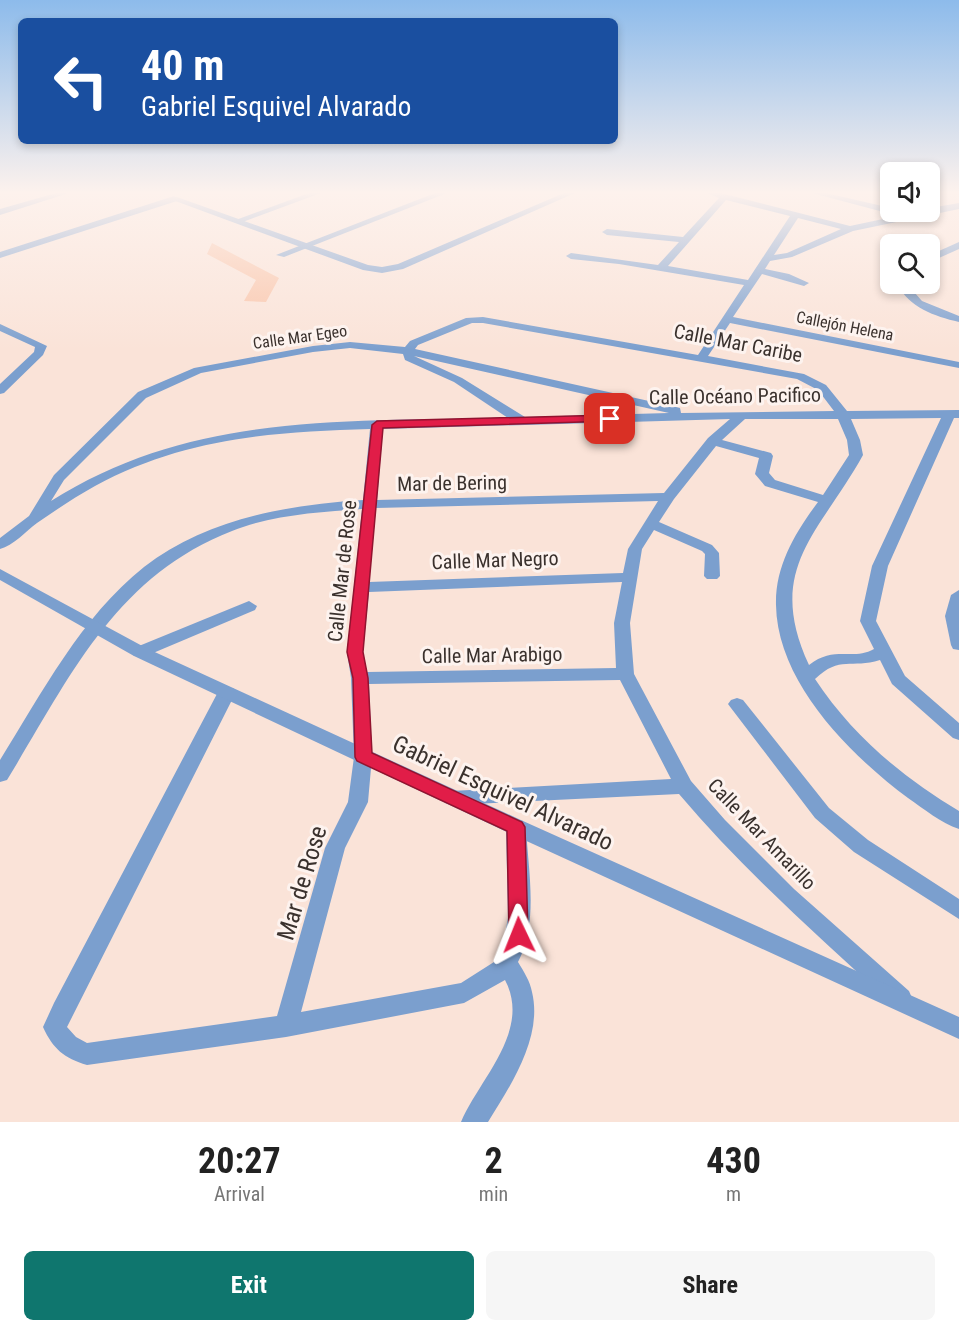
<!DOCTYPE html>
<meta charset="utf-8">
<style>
body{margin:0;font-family:"Roboto Condensed",sans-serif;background:#f6f6f6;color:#222;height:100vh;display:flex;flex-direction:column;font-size:22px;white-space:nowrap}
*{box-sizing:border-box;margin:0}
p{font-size:20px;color:#767676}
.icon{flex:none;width:33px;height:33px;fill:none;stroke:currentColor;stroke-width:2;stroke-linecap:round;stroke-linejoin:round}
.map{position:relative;height:1122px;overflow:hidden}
.details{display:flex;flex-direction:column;background:#fff;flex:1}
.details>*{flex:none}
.guide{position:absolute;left:18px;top:18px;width:600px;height:126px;border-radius:9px;box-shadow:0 3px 9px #0003;background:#1a4fa0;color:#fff;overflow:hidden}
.fabs{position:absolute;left:880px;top:162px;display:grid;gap:12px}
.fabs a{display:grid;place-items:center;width:60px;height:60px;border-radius:9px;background:#fff;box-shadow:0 3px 9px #0003;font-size:30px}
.pin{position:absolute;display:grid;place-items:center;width:51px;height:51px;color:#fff;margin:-26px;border-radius:12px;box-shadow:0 3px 9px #0006}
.me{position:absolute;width:66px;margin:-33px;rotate:358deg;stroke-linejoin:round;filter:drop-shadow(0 0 4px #0008)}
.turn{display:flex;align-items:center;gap:21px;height:126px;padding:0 24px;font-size:27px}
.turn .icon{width:78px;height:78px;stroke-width:2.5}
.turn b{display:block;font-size:42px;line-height:51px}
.eta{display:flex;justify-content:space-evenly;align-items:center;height:102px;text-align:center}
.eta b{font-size:36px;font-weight:700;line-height:42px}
.primary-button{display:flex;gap:12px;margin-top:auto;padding:12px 24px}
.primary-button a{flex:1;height:69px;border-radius:9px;background:#0f766e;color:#fff;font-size:24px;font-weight:700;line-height:69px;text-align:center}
.primary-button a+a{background:#f6f6f6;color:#222}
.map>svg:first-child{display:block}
.building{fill:#f9c4a9}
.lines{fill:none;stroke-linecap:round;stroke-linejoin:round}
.minor{fill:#7b9fce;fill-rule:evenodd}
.tertiary{fill:#7b9fce;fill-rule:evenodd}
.route{fill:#e11d48;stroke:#92132f;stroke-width:1.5}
.labels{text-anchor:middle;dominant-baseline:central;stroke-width:6;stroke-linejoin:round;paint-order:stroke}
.far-street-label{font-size:16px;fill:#3a312d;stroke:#fdf3ef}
.street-label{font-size:20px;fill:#3a312d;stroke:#fdf3ef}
.near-street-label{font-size:24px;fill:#3a312d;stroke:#fdf3ef}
</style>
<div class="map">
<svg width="959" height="1122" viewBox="0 0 959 1122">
<rect width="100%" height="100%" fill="#fae3d8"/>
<polygon class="building" points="212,243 279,278 266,302 244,301 256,280 207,254"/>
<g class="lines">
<g class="minor">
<polygon points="56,193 69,193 0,215 0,209"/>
<polygon points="309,193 321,193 240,223 233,221"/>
<polygon points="435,193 447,193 284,257 276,255"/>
<path d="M707,193H721L850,226L916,212H930V208L959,203V209L853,231L792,257L770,261L765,269L789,274L809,283L804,286L762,274L733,317L959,362V368L730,323L708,356L804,374L826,385L847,411L959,410V418H954L888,566L876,621L905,676L959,723V740L953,738L892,684L880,660C851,669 840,655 815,679C852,735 902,777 959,811V829C941,823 924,809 908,798C850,755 777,682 776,605C775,566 795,533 818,502L765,486L755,474L759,458L716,446L674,499L659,522L712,545L719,553L720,576L717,579H707L704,576L705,554L702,551L654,530L642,549L630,623L634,674L691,781L725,820L794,889L909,991L912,998L909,1005L901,1008L893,1005C819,937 744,871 679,794L452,805L445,803L442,798L445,793L452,791L671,779L620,680L369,684L372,757L368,802L345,848L301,1012L461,983L494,962L502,949L508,918L506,827L509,821L516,819L523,821L526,827C528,870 539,922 518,962C524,972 530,981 532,992C543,1037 511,1085 488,1122H461C479,1079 532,1031 505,980L464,1003L286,1037L87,1065C64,1058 53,1049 43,1027L54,1003L218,692L221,688H233L236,692L67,1027L76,1037L87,1043L277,1016L325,848L348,802L354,757L351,678L347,652L362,509C319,512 272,515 232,531C114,577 69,679 7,780L0,782V760C42,693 81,617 144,567C206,519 286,505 363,500L370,429C271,432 184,438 95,486C75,497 56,510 37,523C26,531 13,546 0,549V538L29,516L54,475L138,392L194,368L313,346L350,342L405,347L410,341L466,318L483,317L698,355L744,285L619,264L571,259L566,256L571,253L658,265L679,242L607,235L602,232L607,229L683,237L719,198ZM726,200L790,216L748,280L668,266ZM798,218L841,229L787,253L774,255ZM472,323H483L797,379L818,390L834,411L681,413L680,408L676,407L415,349L418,345ZM350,348L403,354L405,360L454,382L508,418C348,422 193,411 51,501L64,480L146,398L201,373L313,352ZM414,356L669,413L525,417L462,378ZM941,418L872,566L860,621L874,649C853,661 834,645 809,665C764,568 820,533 863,455L860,440L851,419ZM730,419L708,438L664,493L377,500L383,429ZM745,419H838L847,440L849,455L823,495L775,480L769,473L773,456L771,453L722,440ZM658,501L628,549L623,573L369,582L376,508ZM622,582L614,623L616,668L367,672L363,652L369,592Z"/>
<polygon points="812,193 826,193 891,208 891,212 895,212 891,214"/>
<polygon points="174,196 178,199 177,201 0,258 0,252"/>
<polygon points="959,242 959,249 930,262 930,255"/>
<path d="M897,284H907L922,301L959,316V322C934,316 910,308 897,284Z"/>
<polygon points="0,324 47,346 43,355 4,393 0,394 0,384 34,352 35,347 0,331"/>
<polygon points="959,590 959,650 953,649 951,645 945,616 951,595"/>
<polygon points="249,601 257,606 255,610 146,656 134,656 132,652 134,648"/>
<polygon points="737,698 743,700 829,808 868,840 959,899 959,919 854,852 815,818 731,708 728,704 731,700"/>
</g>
<g class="tertiary">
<polygon points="564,193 575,193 403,269 382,273 363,270 170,199 177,197 368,265 382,267 398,264"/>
<polygon points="0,569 146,648 523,821 959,1017 959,1039 509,833 134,656 0,580"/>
</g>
</g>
<linearGradient id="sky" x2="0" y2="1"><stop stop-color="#8dbbeb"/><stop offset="0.55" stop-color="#fdf2ed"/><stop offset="1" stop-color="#fdf2ed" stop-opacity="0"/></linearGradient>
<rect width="959" height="350" fill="url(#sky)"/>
<polygon class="route" points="610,415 616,419 614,421 383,428 363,652 368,678 372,753 522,822 525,827 528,935 526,941 519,944 512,941 509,935 507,831 357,761 355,757 353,678 347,652 372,425 377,421"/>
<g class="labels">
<g class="far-street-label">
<text transform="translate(845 326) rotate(11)">Callejón Helena</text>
<text transform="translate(300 337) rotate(-8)">Calle Mar Egeo</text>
</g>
<g class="street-label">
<text transform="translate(738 343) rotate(11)">Calle Mar Caribe</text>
<text transform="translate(735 396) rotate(-1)">Calle Océano Pacifico</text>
<text transform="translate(452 483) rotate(-1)">Mar de Bering</text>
<text transform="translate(495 560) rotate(-2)">Calle Mar Negro</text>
<text transform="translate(342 571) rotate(-84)">Calle Mar de Rose</text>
<text transform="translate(492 655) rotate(-1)">Calle Mar Arabigo</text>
<text transform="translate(762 834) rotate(46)">Calle Mar Amarillo</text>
</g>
<g class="near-street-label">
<text transform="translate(503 793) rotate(25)">Gabriel Esquivel Alvarado</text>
<text transform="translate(302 883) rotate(-73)">Mar de Rose</text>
</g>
</g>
</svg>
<div class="fabs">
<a><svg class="icon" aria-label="sound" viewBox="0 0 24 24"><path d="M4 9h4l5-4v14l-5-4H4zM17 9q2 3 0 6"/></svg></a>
<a><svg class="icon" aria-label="search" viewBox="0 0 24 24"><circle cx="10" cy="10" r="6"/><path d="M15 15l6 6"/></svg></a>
</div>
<div class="pin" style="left:610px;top:419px;background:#d93025"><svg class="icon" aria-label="arrive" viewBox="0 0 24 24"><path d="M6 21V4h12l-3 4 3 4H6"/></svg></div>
<svg class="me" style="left:519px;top:935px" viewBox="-20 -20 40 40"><path d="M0-17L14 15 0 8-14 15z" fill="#e11d48" stroke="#fff" stroke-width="4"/></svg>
<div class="guide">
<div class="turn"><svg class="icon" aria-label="left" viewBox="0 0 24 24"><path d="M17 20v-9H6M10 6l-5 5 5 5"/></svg><div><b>40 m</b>Gabriel Esquivel Alvarado</div></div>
</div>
</div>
<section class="details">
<div class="eta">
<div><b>20:27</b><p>Arrival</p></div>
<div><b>2</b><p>min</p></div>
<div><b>430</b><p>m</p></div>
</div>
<div class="primary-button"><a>Exit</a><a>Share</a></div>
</section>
